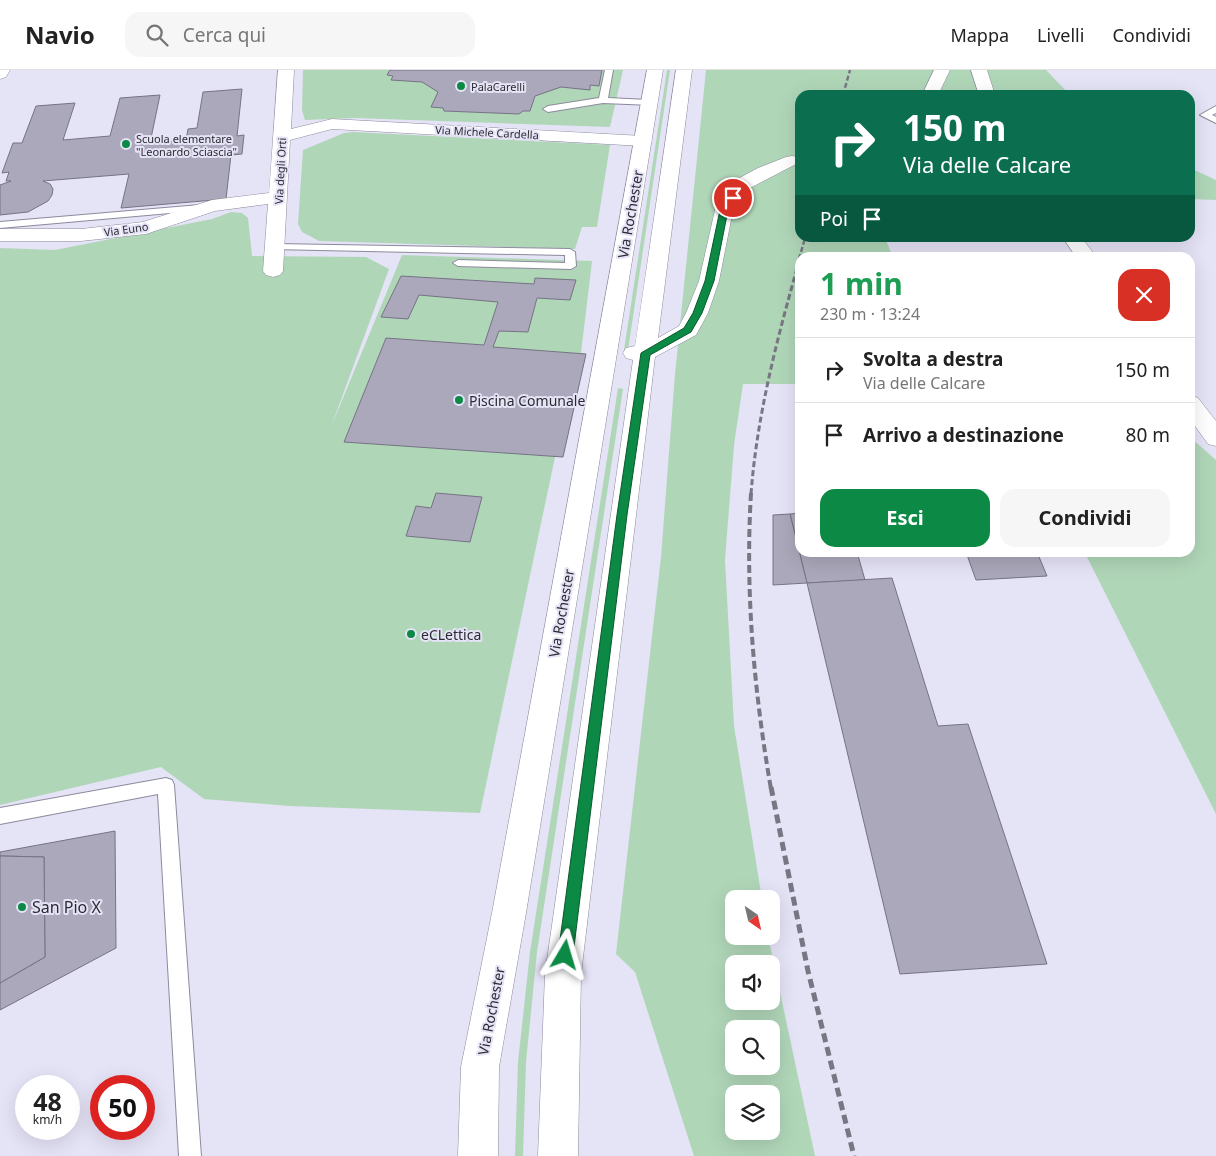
<!DOCTYPE html>
<html lang="it">
<meta charset="utf-8">
<style>
body{margin:0;font-family:"Noto Sans",sans-serif;background:#f6f6f6;color:#222;height:100vh;display:flex;flex-direction:column;font-size:19px;white-space:nowrap}
*{box-sizing:border-box;margin:0}
p{font-size:16px;color:#767676}
.icon{flex:none;width:28px;height:28px;fill:none;stroke:currentColor;stroke-width:2;stroke-linecap:round;stroke-linejoin:round}
.map{position:relative;flex:1;overflow:hidden}
.side{position:absolute;left:795px;top:182px;width:400px;height:305px;display:flex;flex-direction:column;background:#fff;border-radius:15px;box-shadow:0 5px 20px #0002}
.side>*{flex:none}
.hud{position:absolute;left:795px;top:20px;width:400px;height:152px;border-radius:15px;box-shadow:0 5px 20px #0002;background:#0b6e4f;color:#fff;overflow:hidden}
.needle{width:32px;rotate:146deg}
.controls{position:absolute;left:725px;top:820px;display:grid;gap:10px}
.controls a{display:grid;place-items:center;width:55px;height:55px;border-radius:10px;background:#fff;box-shadow:0 5px 20px #0002;font-size:25px}
.speed{position:absolute;left:15px;top:1005px;display:flex;gap:10px;font-size:25px;font-weight:700;text-align:center}
.speed>*{display:grid;place-content:center;width:65px;height:65px;border-radius:50%;background:#fff;box-shadow:0 5px 20px #0002;line-height:1}
.speed small{font-size:12px;font-weight:400}
.speed .limit{border:8px solid #d22;background:#fff;color:#111}
.pin{position:absolute;display:grid;place-items:center;width:42px;height:42px;color:#fff;margin:-21px;border:2px solid #fff;border-radius:50%;box-shadow:0 1px 5px #0007}
.me{position:absolute;width:55px;margin:-28px;rotate:7deg;stroke-linejoin:round;filter:drop-shadow(0 0 4px #0008)}
.turn{display:flex;align-items:center;gap:18px;height:105px;padding:0 25px;font-size:22px}
.turn .icon{width:65px;height:65px;stroke-width:2.5}
.turn b{display:block;font-size:35px;line-height:42px}
.then{display:flex;align-items:center;height:48px;padding:0 25px;background:#0003;gap:10px;font-size:19px}
.round{display:grid;place-items:center;flex:none;width:52px;height:52px;border-radius:15px;background:#f6f6f6}
.summary{display:flex;align-items:center;justify-content:space-between;height:85px;padding:0 25px}
h1{font-size:30px;font-weight:700;line-height:38px;color:#1e9e55}
.button{display:flex;gap:10px;margin-top:auto;padding:10px 25px}
.button a{flex:1;height:58px;border-radius:15px;background:#0c8a45;color:#fff;font-size:20px;font-weight:700;line-height:58px;text-align:center}
.button a+a{background:#f6f6f6;color:#222}
ul{padding:0;list-style:none}
li{display:flex;align-items:center;gap:15px;height:65px;padding:0 25px;border-top:1px solid #e0e0e0}
li div{flex:1}
li b{display:block;font-size:19px}
li em{font-style:normal}
header{display:flex;align-items:center;gap:30px;box-sizing:border-box;height:70px;padding:0 25px;background:#fff;border-bottom:1px solid #e0e0e0}
header strong{font-size:24px}
nav{display:flex;gap:28px;margin-inline-start:auto;font-size:18px}
.search{width:350px;height:45px;background:#f6f6f6;display:flex;align-items:center;gap:12px;box-sizing:border-box;padding:0 18px;border-radius:15px;color:#767676;font-size:19px}
.map>svg:first-child{display:block}
.green{fill:#b0d6b8;fill-rule:evenodd}
.building{fill:#aaa8ba;stroke:#757384}
.lines{fill:none;stroke-linecap:round;stroke-linejoin:round}
.service-casing{stroke:#8c8a9c;stroke-width:2}
.minor-casing{stroke:#8c8a9c;stroke-width:1}
.secondary-casing{stroke:#8c8a9c;stroke-width:1}
.service{fill:#fff;fill-rule:evenodd}
.minor{fill:#fff;fill-rule:evenodd}
.secondary{fill:#fff;fill-rule:evenodd}
.rail-far3{stroke:#787682;stroke-width:2.5;stroke-dasharray:5 2.5;stroke-linecap:butt}
.rail-far2{stroke:#787682;stroke-width:3;stroke-dasharray:6 3;stroke-linecap:butt}
.rail-far1{stroke:#787682;stroke-width:4;stroke-dasharray:8 4;stroke-linecap:butt}
.rail{stroke:#787682;stroke-width:5;stroke-dasharray:9 5;stroke-linecap:butt}
.route{fill:#0c8a45;stroke:#085a2d}
.poi-dot{fill:#0c8a45;stroke:#e5e3f6;stroke-width:2}
.labels{text-anchor:middle;dominant-baseline:central;stroke-width:4;stroke-linejoin:round;paint-order:stroke}
.far-poi-label{font-size:11px;fill:#2c2b32;stroke:#e5e3f6;text-anchor:start}
.far-street-label{font-size:11px;fill:#2c2b32;stroke:#e5e3f6}
.street-label{font-size:14px;fill:#2c2b32;stroke:#e5e3f6}
.poi-label{font-size:14px;fill:#2c2b32;stroke:#e5e3f6;text-anchor:start}
.near-poi-label{font-size:16px;fill:#2c2b32;stroke:#e5e3f6;text-anchor:start}
</style>
<header>
<strong>Navio</strong>
<div class="search"><svg class="icon" aria-label="search" viewBox="0 0 24 24"><circle cx="10" cy="10" r="6"/><path d="M15 15l6 6"/></svg>Cerca qui</div>
<nav><a>Mappa</a><a>Livelli</a><a>Condividi</a></nav>
</header>
<div class="map">
<svg width="1216" height="1086" viewBox="0 0 1216 1086">
<rect width="100%" height="100%" fill="#e5e3f6"/>
<g class="green">
<polygon points="303,0 623,0 610,57 355,48 305,50 302,40"/>
<polygon points="667,0 670,0 628,280 624,280"/>
<path d="M706,0H1046L1070,25H800V168H885L893,187L800,188V314H743L734,375L725,490L734,656L762,829H734V866H768L815,1086H694L635,902L616,884L661,487L675,304ZM734,894H771V931H734ZM734,959H771V996H734ZM734,1024H771V1061H734Z"/>
<polygon points="353,62 610,75 597,157 582,157 575,179 319,171 302,162 298,154 303,80 344,63"/>
<polygon points="1190,98 1216,110 1216,130 1190,129"/>
<polygon points="231,142 242,143 248,148 252,186 366,187 389,199 331,357 402,185 592,191 581,283 586,284 563,387 555,387 480,743 289,736 204,729 161,697 0,735 0,178 55,180 212,149"/>
<polygon points="618,318 623,319 537,882 526,992 523,1086 515,1086 518,992 530,882"/>
<polygon points="1190,367 1216,390 1216,744 1085,483 1190,482"/>
</g>
<g class="building">
<polygon points="390,0 602,0 599,16 590,15 590,20 561,17 535,26 530,41 523,41 519,44 444,41 443,38 431,37 438,22 422,12 391,10 393,6 387,5"/>
<polygon points="242,19 237,66 244,65 242,84 231,85 226,129 121,138 129,104 43,111 50,114 53,119 52,125 48,131 28,142 0,145 0,115 11,111 6,111 9,102 2,103 13,73 22,73 36,36 75,33 63,70 110,66 120,28 160,25 150,73 186,70 188,59 197,58 203,22"/>
<polygon points="401,206 534,214 535,208 576,210 570,230 537,228 528,262 499,261 493,277 586,284 563,387 344,372 386,268 484,275 498,232 419,225 408,249 381,247"/>
<polygon points="436,423 482,427 470,472 406,466 416,436 431,438"/>
<polygon points="800,443 800,482 857,482 865,510 807,513 790,444"/>
<polygon points="790,444 807,513 773,515 773,445"/>
<polygon points="966,482 1037,482 1047,506 976,510"/>
<polygon points="892,508 938,656 968,654 1047,894 900,904 807,513"/>
<polygon points="115,761 116,878 0,940 0,913 45,887 44,787 0,786 0,782"/>
<polygon points="0,786 44,787 45,887 0,913"/>
</g>
<g class="lines">
<defs>
<g id="service">
<polygon points="605,0 613,0 608,28 649,30 652,31 652,35 603,33 548,42 543,39 548,36 599,28"/>
<polygon points="1216,36 1216,43 1212,45 1216,47 1216,53 1200,45"/>
<polygon points="200,135 205,138 204,140 0,158 0,152"/>
<polygon points="275,174 570,179 575,182 576,196 571,199 458,196 453,193 458,190 565,193 565,185 271,179 270,177"/>
<polygon points="166,708 172,710 174,715 201,1086 179,1086 158,724 0,754 0,738"/>
</g>
<g id="minor">
<polygon points="0,0 10,0 6,7 0,9"/>
<polygon points="278,0 294,0 291,59 332,49 643,66 649,67 652,71 649,75 643,76 332,59 290,70 283,201 280,205 273,207 266,205 263,201 268,134 215,141 146,164 81,171 0,171 0,159 81,159 143,152 212,130 269,123"/>
<polygon points="971,0 987,0 995,25 979,25"/>
<polygon points="1063,168 1082,168 1097,188 1077,188"/>
<polygon points="1190,325 1198,328 1216,351 1216,376 1208,374 1190,349"/>
</g>
<g id="secondary">
<polygon points="647,0 663,0 526,843 499,997 498,1086 458,1086 461,997 492,843"/>
<polygon points="676,0 692,0 658,268 679,256 686,243 699,211 715,140 734,111 758,98 786,87 792,86 798,87 800,92 748,119 733,140 719,211 708,243 696,265 655,287 581,904 578,1086 538,1086 545,904 633,290 626,288 623,283 626,278 635,276"/>
<polygon points="934,0 950,0 938,25 922,25"/>
</g>
</defs>
<use href="#service" class="service-casing"/>
<use href="#minor" class="minor-casing"/>
<use href="#secondary" class="secondary-casing"/>
<use href="#service" class="service"/>
<use href="#minor" class="minor"/>
<use href="#secondary" class="secondary"/>
<g class="rail-far3">
<polyline points="843,25 850,0"/>
<polyline points="799,189 805,168"/>
</g>
<path class="rail-far2" d="M751,424C757,344 778,265 800,188"/>
<path class="rail-far1" d="M751,423C745,522 754,621 771,719"/>
<polyline class="rail" points="771,717 808,901 854,1086"/>
</g>
<polygon class="route" points="730,126 737,128 728,140 714,211 702,243 691,262 650,285 627,445 573,885 570,890 565,892 560,890 558,885 617,445 641,283 684,258 693,243 705,211 720,140"/>
<g class="poi-dot">
<circle cx="461" cy="16" r="5"/>
<circle cx="126" cy="74" r="5"/>
<circle cx="459" cy="330" r="5"/>
<circle cx="411" cy="564" r="5"/>
<circle cx="22" cy="837" r="5"/>
</g>
<g class="labels">
<g class="far-poi-label">
<text x="471" y="16">PalaCarelli</text>
<text x="136" y="68">Scuola elementare<tspan x="136" dy="13">"Leonardo Sciascia"</tspan></text>
</g>
<g class="far-street-label">
<text transform="translate(487 62) rotate(3)">Via Michele Cardella</text>
<text transform="translate(280 101) rotate(-87)">Via degli Orti</text>
<text transform="translate(126 159) rotate(-8)">Via Euno</text>
</g>
<g class="street-label">
<text transform="translate(630 144) rotate(-80)">Via Rochester</text>
<text transform="translate(561 543) rotate(-80)">Via Rochester</text>
<text transform="translate(491 941) rotate(-79)">Via Rochester</text>
</g>
<g class="poi-label">
<text x="469" y="330">Piscina Comunale</text>
<text x="421" y="564">eCLettica</text>
</g>
<g class="near-poi-label">
<text x="32" y="837">San Pio X</text>
</g>
</g>
</svg>
<div class="controls">
<a><svg class="needle" viewBox="-14 -14 28 28"><path d="M0-13l5 13h-10z" fill="#e53935"/><path d="M0 13l5-13h-10z" fill="#767676"/></svg></a>
<a><svg class="icon" aria-label="sound" viewBox="0 0 24 24"><path d="M4 9h4l5-4v14l-5-4H4zM17 9q2 3 0 6"/></svg></a>
<a><svg class="icon" aria-label="search" viewBox="0 0 24 24"><circle cx="10" cy="10" r="6"/><path d="M15 15l6 6"/></svg></a>
<a><svg class="icon" aria-label="layers" viewBox="0 0 24 24"><path d="M12 4l9 5-9 5-9-5zM3 14l9 5 9-5"/></svg></a>
</div>
<div class="speed"><div>48<small>km/h</small></div><div class="limit">50</div></div>
<div class="pin" style="left:733px;top:128px;background:#d93025"><svg class="icon" aria-label="arrive" viewBox="0 0 24 24"><path d="M6 21V4h12l-3 4 3 4H6"/></svg></div>
<svg class="me" style="left:565px;top:885px" viewBox="-20 -20 40 40"><path d="M0-17L14 15 0 8-14 15z" fill="#0c8a45" stroke="#fff" stroke-width="4"/></svg>
<div class="hud">
<div class="turn"><svg class="icon" aria-label="right" viewBox="0 0 24 24"><path d="M7 20v-9h11M14 6l5 5-5 5"/></svg><div><b>150 m</b>Via delle Calcare</div></div>
<div class="then">Poi<svg class="icon" aria-label="arrive" viewBox="0 0 24 24"><path d="M6 21V4h12l-3 4 3 4H6"/></svg></div>
</div>
<section class="side">
<div class="summary"><div><h1>1 min</h1><p>230 m · 13:24</p></div><a class="round" style="background:#d93025;color:#fff"><svg class="icon" aria-label="close" viewBox="0 0 24 24"><path d="M6 6l12 12M18 6L6 18"/></svg></a></div>
<ul>
<li><svg class="icon" aria-label="right" viewBox="0 0 24 24"><path d="M7 20v-9h11M14 6l5 5-5 5"/></svg><div><b>Svolta a destra</b><p>Via delle Calcare</p></div><em>150 m</em></li>
<li><svg class="icon" aria-label="arrive" viewBox="0 0 24 24"><path d="M6 21V4h12l-3 4 3 4H6"/></svg><div><b>Arrivo a destinazione</b></div><em>80 m</em></li>
</ul>
<div class="button"><a>Esci</a><a>Condividi</a></div>
</section>
</div>
